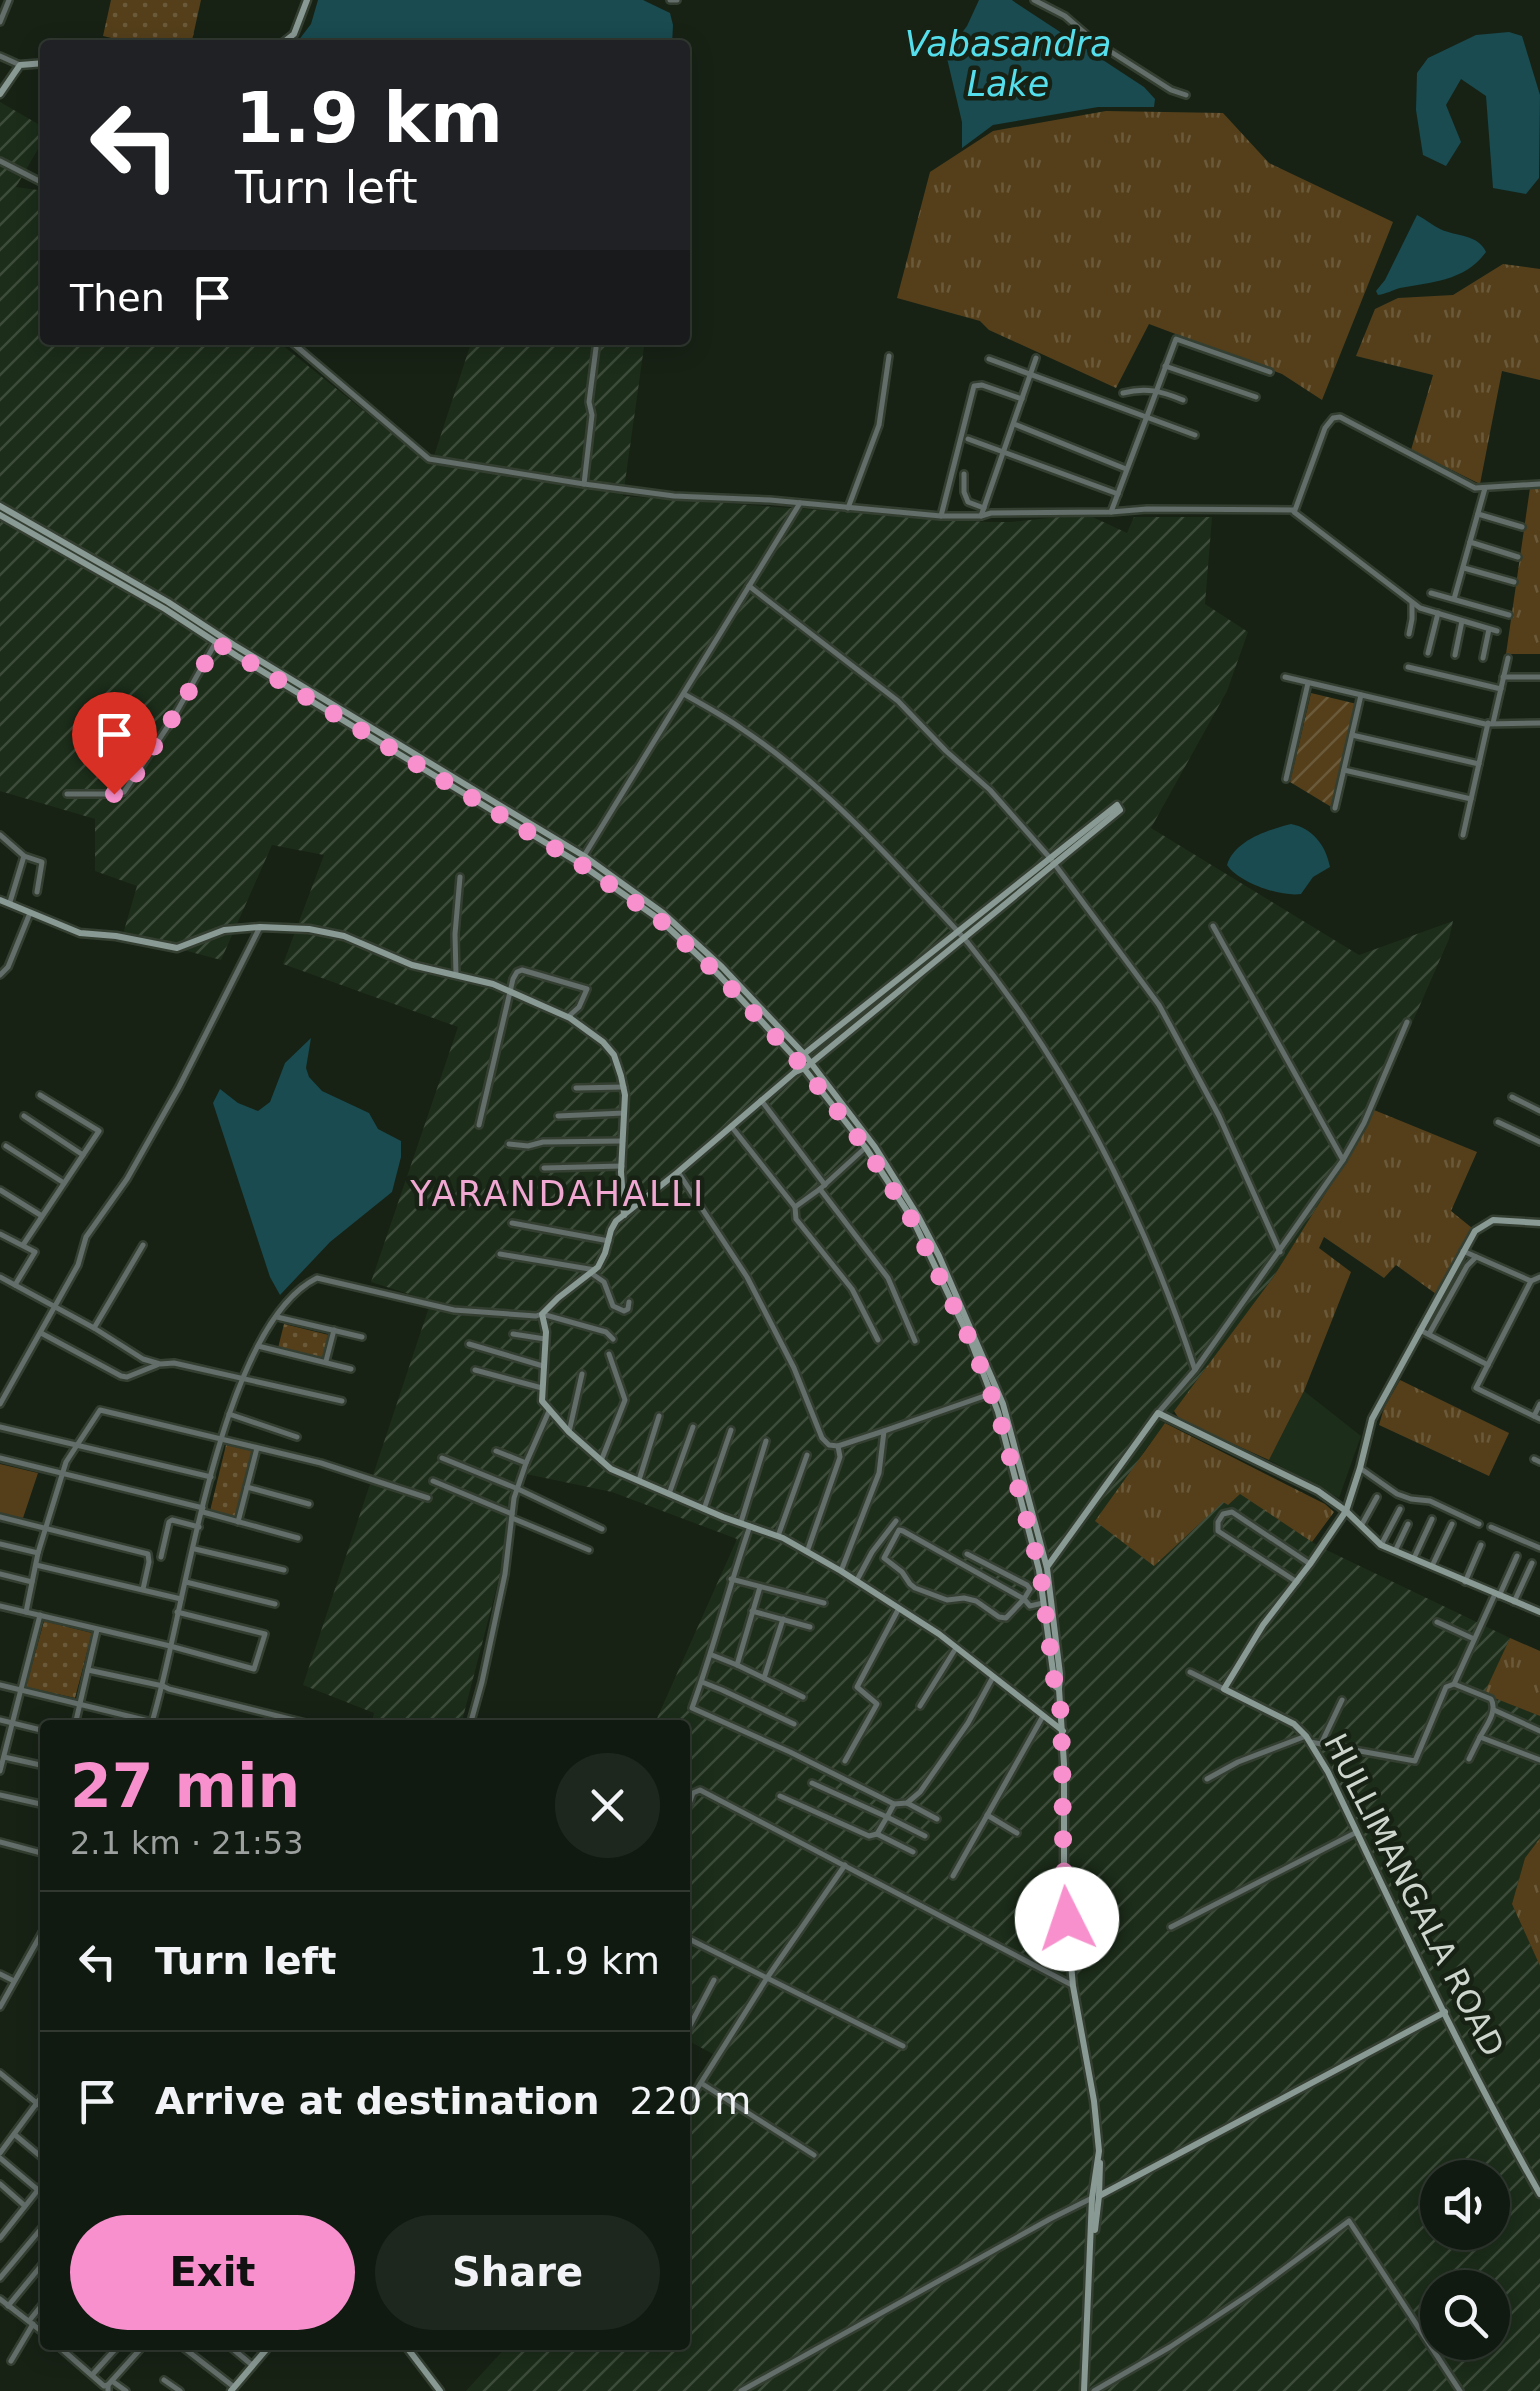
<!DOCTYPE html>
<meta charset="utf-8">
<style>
body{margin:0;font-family:"DejaVu Sans",sans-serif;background:#1e271e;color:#f1f3f6;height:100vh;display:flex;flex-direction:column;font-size:38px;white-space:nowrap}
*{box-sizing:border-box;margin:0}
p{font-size:32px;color:#9ca19f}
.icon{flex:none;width:55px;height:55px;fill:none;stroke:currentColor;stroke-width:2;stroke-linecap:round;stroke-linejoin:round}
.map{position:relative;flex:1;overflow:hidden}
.details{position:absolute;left:40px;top:1720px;width:650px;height:630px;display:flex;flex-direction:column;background:#111a10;border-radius:10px;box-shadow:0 5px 25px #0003,0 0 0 2px #303830}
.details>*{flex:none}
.banner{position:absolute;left:40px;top:40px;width:650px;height:305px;border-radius:10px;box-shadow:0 5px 25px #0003,0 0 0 2px #303830;background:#202124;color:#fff;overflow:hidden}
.controls{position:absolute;left:1420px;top:2160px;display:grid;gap:20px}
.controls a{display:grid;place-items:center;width:90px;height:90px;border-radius:50%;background:#111a10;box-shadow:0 5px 25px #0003,0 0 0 2px #303830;font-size:50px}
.pin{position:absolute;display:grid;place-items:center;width:85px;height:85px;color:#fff;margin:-102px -42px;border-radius:50% 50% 50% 0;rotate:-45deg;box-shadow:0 0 10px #0007}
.pin .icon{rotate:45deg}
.me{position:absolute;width:110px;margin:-55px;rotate:356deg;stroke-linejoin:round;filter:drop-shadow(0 0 8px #0008)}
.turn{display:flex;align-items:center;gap:35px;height:210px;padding:0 30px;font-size:45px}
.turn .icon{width:130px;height:130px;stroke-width:2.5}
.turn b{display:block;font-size:70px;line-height:85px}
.then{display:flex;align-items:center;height:95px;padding:0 30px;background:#0003;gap:20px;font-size:38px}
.round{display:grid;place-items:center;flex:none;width:105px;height:105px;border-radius:52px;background:#1e271e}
.summary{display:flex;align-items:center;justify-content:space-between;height:170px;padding:0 30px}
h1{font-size:60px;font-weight:600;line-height:75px;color:#f790cd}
.button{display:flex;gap:20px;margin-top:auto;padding:20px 30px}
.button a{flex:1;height:115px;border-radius:60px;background:#f790cd;color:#111;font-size:40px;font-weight:600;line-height:115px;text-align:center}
.button a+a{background:#1e271e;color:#f1f3f6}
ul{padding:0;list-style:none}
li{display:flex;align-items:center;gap:30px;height:140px;padding:0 30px;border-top:2px solid #303830}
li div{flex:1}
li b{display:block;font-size:38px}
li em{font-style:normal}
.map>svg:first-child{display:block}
.built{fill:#1c2d1a}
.industrial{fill:url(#industrial-furrows);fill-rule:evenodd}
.grass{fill:url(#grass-tufts)}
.park{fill:url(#park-dots)}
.garden{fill:url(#garden-furrows)}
.pitch{fill:#543f1a}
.water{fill:#194b50}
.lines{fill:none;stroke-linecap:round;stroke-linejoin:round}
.street-casing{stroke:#343f32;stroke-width:10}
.secondary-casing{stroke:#343f32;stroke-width:11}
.street{stroke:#636d69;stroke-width:5}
.secondary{stroke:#899994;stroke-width:6}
.route{stroke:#f790cd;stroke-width:18;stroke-dasharray:0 32.4}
.labels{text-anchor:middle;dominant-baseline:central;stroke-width:9;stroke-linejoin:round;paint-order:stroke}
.street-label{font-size:32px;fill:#cdd5cc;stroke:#172215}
.water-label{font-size:35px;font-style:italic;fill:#55dfed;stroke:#172215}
.neighbourhood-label{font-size:35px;letter-spacing:2.5px;fill:#f0a7d1;stroke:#172215}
</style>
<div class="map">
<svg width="1540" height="2391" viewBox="0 0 1540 2391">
<defs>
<pattern id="industrial-furrows" width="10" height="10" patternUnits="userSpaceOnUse" patternTransform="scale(2.5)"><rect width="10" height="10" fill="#1c2d1a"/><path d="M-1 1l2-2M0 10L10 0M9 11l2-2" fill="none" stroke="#3c4b3a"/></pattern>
<pattern id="grass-tufts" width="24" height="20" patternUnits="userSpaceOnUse" patternTransform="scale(2.5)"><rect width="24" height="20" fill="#543f1a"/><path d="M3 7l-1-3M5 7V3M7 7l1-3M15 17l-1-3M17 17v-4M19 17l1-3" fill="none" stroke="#6b5a3a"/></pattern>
<pattern id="park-dots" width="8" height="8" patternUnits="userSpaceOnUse" patternTransform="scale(2.5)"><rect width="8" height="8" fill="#543f1a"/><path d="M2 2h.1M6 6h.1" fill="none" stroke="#6b5a3a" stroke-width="1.8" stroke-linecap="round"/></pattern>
<pattern id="garden-furrows" width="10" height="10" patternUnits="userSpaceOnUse" patternTransform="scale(2.5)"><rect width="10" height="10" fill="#543f1a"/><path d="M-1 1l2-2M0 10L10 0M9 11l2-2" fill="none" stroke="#6b5a3a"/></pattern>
</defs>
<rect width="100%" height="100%" fill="#172215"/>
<polygon class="built" points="1304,1391 1361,1436 1339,1498 1269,1460"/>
<path class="industrial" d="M0,102L45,128V137L16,187L45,191V340H276L431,465L472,340H645L623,496L987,522H1011L1086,514L1127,533L1134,517H1212L1205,604L1248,632L1227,691L1151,828L1359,955L1453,921L1449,939L1366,1128L1274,1276L1143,1453L1240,1493L1318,1546L1510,1638L1485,1694L1540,1716V1838L1525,1858L1512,1904L1540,1966V2391H466L508,2345H685V2097L713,2054L685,2039V1725H654L737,1539L612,1492L526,1474L461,1725H371L374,1713L303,1685L431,1301L371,1282L458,1027L283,964L324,855L272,845L221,960L123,934L137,886L95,871V819L0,791ZM1438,2178H1492V2232H1438ZM1438,2288H1492V2342H1438Z"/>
<g class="grass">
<polygon points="1106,111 1223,113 1269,163 1393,222 1322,400 1282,374 1149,324 1116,388 989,330 980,321 897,298 930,172 993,131"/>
<polygon points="1503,264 1540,269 1540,380 1502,371 1480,484 1411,450 1433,375 1356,356 1375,309 1398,298 1453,295"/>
<polygon points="1530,488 1540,488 1540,654 1506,654"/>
<polygon points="1374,1110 1477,1152 1451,1211 1472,1228 1436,1294 1396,1265 1384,1278 1324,1237 1319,1248 1351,1272 1304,1391 1269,1460 1180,1420 1174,1411 1274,1276 1366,1128"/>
<polygon points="1400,1380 1509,1433 1489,1476 1379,1425 1384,1408"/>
<polygon points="1165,1423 1325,1504 1334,1512 1312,1542 1240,1494 1228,1505 1223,1502 1154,1566 1095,1521"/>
<polygon points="1510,1638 1540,1651 1540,1716 1484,1694"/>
<polygon points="1540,1838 1540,1966 1512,1904 1525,1858"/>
</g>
<g class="park">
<polygon points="111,0 201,0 191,45 142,45 103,36"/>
<polygon points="284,1324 329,1335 323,1359 278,1348"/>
<polygon points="226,1445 252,1451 236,1517 210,1511"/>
<polygon points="44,1621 92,1633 75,1698 26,1687"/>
</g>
<polygon class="garden" points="1311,693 1357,704 1333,808 1290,782"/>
<polygon class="pitch" points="0,1464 38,1473 23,1518 0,1513"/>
<g class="water">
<polygon points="318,0 643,0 670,13 673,25 672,45 295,45 311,24"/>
<polygon points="979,0 1012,0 1016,3 1144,87 1155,99 1154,107 1098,107 993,125 962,148 962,122 946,54 967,26"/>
<polygon points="1509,32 1522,36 1540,95 1539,178 1526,194 1493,188 1486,96 1461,79 1446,105 1461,142 1446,166 1423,155 1416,110 1417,73 1428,58 1476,35"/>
<path d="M1417,215C1425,219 1432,225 1440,229C1457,237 1478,234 1486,252C1465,281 1432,282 1400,288C1393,290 1386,294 1378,295L1376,291L1385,280Z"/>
<path d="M1291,824C1312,828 1326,845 1330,867L1313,877L1301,894C1281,897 1239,883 1227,865C1235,840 1268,830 1291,824Z"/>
<polygon points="311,1038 306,1068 309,1077 322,1091 369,1113 378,1129 401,1141 401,1157 392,1192 330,1242 280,1295 270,1277 213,1103 220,1089 238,1103 258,1111 270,1102 285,1063"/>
</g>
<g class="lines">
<defs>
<g id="street">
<polyline points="670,0 677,0"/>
<polyline points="1034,0 1065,16 1094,41 1171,90 1186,95"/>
<polyline points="0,22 9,0"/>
<polyline points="0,56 20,65"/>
<polyline points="0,161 45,184"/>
<polyline points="289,340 429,459 584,484 674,496 770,500 941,516 981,516 991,513 1111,512 1147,509 1295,510 1325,428 1333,418 1340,417 1475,488 1540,484"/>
<polyline points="989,359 1195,435"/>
<polyline points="1165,366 1256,397"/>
<path d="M1123,393C1146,387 1161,391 1183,400"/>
<polyline points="1014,424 1126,469"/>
<polyline points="968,439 1118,494"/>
<polyline points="964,474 964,492 968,502 984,508"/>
<polyline points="584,484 592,415 589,402 596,348"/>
<polyline points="848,508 879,425 889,356"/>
<polyline points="1111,512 1176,339 1270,372"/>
<polyline points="1294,512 1420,608 1497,631"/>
<polyline points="1478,514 1522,527"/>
<polyline points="941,516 974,386 982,385 1022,399"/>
<polyline points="981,516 1036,358"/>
<polyline points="1470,542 1518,557"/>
<polyline points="1464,568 1514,582"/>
<polyline points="749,586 898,701 946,751 990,790 1050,858 1159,1005 1219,1116 1280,1252"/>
<polyline points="1431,593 1509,615"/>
<polyline points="1454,599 1485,488"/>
<polyline points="1409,634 1412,619 1412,603"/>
<polyline points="1428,653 1438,613"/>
<polyline points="1455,655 1462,621"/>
<polyline points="1483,658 1489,629"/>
<polyline points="1408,667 1501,689"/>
<polyline points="1285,677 1485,724 1540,723"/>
<polyline points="1503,677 1540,677"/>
<path d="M684,694C703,705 724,716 742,729C805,771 860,826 911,881C930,902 950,922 968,943C1071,1070 1144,1215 1195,1370"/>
<polyline points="1493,723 1508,658"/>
<polyline points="1352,735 1479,764"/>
<polyline points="1344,770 1471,799"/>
<polyline points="1286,779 1308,683"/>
<polyline points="67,794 114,794 124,792 172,720 216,642"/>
<polyline points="1335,808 1361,695"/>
<polyline points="0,835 24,856 10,902"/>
<polyline points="1463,835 1488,723"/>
<polyline points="24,856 42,862 37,892"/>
<polyline points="582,859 800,503"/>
<polyline points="1213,926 1343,1160"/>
<polyline points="0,975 8,967 30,913"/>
<polyline points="456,975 455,934 460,877"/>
<polyline points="576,1088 624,1087"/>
<polyline points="1512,1097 1540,1111"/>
<polyline points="761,1100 825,1185"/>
<polyline points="24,1116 83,1155"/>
<polyline points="558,1116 624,1113"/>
<polyline points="1498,1122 1540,1142"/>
<polyline points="479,1125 513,979 517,972 522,970 587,989 579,1007 569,1016"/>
<polyline points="731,1126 795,1207 796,1219 852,1289 878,1340"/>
<polyline points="509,1144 528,1146 543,1142 623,1141"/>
<polyline points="6,1146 64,1183"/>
<polyline points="544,1168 622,1166"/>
<polyline points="678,1172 747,1277 794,1368 822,1438 829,1445 838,1446 884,1431 990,1394"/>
<polyline points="820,1189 888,1278 915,1341"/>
<polyline points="0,1190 42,1216"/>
<polyline points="795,1207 820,1189 865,1148"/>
<polyline points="512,1223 609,1241"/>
<polyline points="0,1234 35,1252 15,1285"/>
<polyline points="23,1245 99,1131 40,1095"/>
<polyline points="1463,1251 1531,1281"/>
<polyline points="500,1254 595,1270"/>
<polyline points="591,1273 604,1282 613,1306 624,1311 628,1309 629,1302"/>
<polyline points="0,1277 94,1328 143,1359 160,1364 174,1363 342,1401"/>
<polyline points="1540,1277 1531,1281 1476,1388 1540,1419"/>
<polyline points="277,1317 362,1337"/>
<polyline points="94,1328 143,1245"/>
<polyline points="1420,1330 1488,1365"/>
<polyline points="41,1333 121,1376 127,1377 157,1365"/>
<polyline points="513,1334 545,1339"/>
<polyline points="1429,1334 1467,1266 1476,1257"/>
<polyline points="469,1344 543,1366"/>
<polyline points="258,1346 351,1369"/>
<polyline points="326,1361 334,1330"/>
<polyline points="475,1370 542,1388"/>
<polyline points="0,1404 78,1265 86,1237 127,1179 179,1087 260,927"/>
<polyline points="1158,1413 1195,1370 1343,1160 1364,1123 1407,1022"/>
<polyline points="229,1414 297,1437"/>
<polyline points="1534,1416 1540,1404"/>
<polyline points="0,1427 211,1477"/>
<polyline points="569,1432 582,1374"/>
<polyline points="496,1451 526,1463"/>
<polyline points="0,1458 203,1508"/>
<polyline points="442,1458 518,1489 602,1529"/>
<polyline points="1534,1459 1540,1462"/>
<polyline points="601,1461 625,1400 609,1354"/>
<polyline points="1360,1468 1397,1494 1411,1499 1430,1501 1479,1524"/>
<polyline points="639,1480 659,1416"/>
<polyline points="433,1481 512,1514"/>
<polyline points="247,1487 257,1448"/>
<polyline points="669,1494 693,1427"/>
<polyline points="704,1509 731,1430"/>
<polyline points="203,1512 298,1538"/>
<polyline points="0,1517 148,1554 149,1562 143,1589"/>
<polyline points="512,1518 589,1550"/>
<polyline points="238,1522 247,1487 309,1504"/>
<polyline points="741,1522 766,1441"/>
<path d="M750,1526C729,1586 714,1648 692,1708L790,1752L894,1804L907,1803L920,1792L968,1723L993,1677"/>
<polyline points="1361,1526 1377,1497"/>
<polyline points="1491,1527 1540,1548"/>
<polyline points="778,1536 807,1455"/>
<polyline points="0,1544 38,1553"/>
<polyline points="1381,1545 1400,1509"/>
<polyline points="195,1549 284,1570"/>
<polyline points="1395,1551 1408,1524"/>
<polyline points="807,1552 840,1457 838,1446"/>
<polyline points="967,1554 1027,1585 1030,1589 1024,1599 903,1531 899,1530 884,1558 902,1572 910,1584 915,1588 947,1600 964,1598 976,1601 999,1617 1006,1618 1024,1599 1030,1606 1043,1603"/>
<polyline points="161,1557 169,1522 172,1520 199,1527"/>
<polyline points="1414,1558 1432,1519"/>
<polyline points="36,1565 181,1599"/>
<polyline points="1432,1566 1452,1524"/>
<polyline points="841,1571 879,1473 884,1431"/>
<polyline points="0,1574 32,1582"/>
<polyline points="731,1579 824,1603"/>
<polyline points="857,1580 872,1552 896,1521"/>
<polyline points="186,1582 275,1604"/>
<polyline points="1297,1582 1218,1531 1218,1522 1223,1514 1232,1512 1310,1564"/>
<polyline points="1465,1582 1481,1545"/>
<polyline points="1499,1596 1517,1556"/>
<polyline points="1514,1602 1532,1563"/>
<polyline points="0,1606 170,1646 254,1669 265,1634 177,1612"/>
<polyline points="752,1611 810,1627"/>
<polyline points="26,1612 38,1553 66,1462 100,1410 321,1463 428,1498"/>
<polyline points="1437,1622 1474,1639"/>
<polyline points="712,1655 737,1665 803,1697"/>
<polyline points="737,1665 760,1587"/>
<polyline points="88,1670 163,1686 169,1689 314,1725"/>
<polyline points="1190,1672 1224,1689"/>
<polyline points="764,1678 783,1619"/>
<polyline points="702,1682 722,1690 794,1724"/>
<path d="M1454,1684L1491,1699C1498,1711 1486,1726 1480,1737L1540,1760"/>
<polyline points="0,1685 165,1725"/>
<polyline points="920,1706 956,1648"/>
<polyline points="1494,1710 1540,1731"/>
<polyline points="0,1720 45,1731"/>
<path d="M152,1722C184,1620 218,1326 317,1278L454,1310L536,1316L542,1314L606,1332L613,1339"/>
<polyline points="75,1725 97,1630"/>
<polyline points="470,1725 482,1682 505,1574 514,1498 526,1463 549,1411"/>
<polyline points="1310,1742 1415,1761 1446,1687 1454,1684 1495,1594"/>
<polyline points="1321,1744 1342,1700"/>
<polyline points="4,1757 45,1766"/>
<polyline points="1469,1759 1480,1737"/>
<polyline points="845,1761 877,1704 857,1687 899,1608"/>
<polyline points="0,1771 40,1615"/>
<polyline points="1207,1779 1238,1762 1306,1736"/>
<polyline points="812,1783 887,1817 894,1804"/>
<polyline points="0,1795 45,1805"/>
<polyline points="780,1796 869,1836 877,1834 887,1817 925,1836"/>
<polyline points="907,1803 937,1819"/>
<polyline points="685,1815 693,1793 700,1790 1072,1985"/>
<polyline points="987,1815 1017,1833"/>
<polyline points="877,1834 913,1852"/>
<polyline points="0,1842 45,1854"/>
<polyline points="953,1876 1043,1716"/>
<polyline points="1171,1927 1357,1832"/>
<polyline points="685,1937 903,2046"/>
<polyline points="0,1974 14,1981"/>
<polyline points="0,2007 45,1927"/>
<polyline points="685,2035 714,1980"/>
<polyline points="0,2073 45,2110"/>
<polyline points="701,2083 814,2155"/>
<polyline points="685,2108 767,1978 845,1865"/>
<polyline points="14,2134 45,2160"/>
<polyline points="0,2153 45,2092"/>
<polyline points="0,2158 38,2190"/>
<polyline points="0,2184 25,2206"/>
<polyline points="0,2238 45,2181"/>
<polyline points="0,2278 45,2224"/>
<polyline points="0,2299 45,2334"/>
<polyline points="8,2306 45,2261"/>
<polyline points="29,2321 45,2301"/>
<polyline points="57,2345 104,2386 108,2385"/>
<polyline points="180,2345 234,2387"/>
<polyline points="228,2345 252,2365"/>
<polyline points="11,2361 33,2324"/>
<polyline points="92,2375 119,2345"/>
<polyline points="164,2380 180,2391"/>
<polyline points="112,2381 126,2391"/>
<polyline points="108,2391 108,2385 144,2345"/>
<polyline points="741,2391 1050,2219 1092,2198"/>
<polyline points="1094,2391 1170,2347 1253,2292 1349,2221 1460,2391"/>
</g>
<g id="secondary">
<polyline points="280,45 294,34 307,0"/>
<polyline points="0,94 20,65 45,63"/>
<polyline points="0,506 168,602 234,645 584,856 663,913 722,967 804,1054 875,1147 918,1216 939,1256 1003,1404 1047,1568 1060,1674 1059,1689"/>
<polyline points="0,515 165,609 237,656 579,863 659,919 719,975 799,1062 866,1148 913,1220 972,1344 998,1412 1039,1570 1055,1686 1059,1689 1064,1764 1064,1885 1070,1953 1073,1986 1094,2101 1099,2151 1092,2198 1084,2391"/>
<polygon points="1117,805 1120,810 805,1068 795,1072 804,1054"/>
<polyline points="0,900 80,933 116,936 177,948 224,930 260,927 309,929 344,936 412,965 493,984 570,1018 603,1042 614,1055 621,1076 625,1095 621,1172 624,1215"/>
<polyline points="795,1072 678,1172 616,1221 611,1230 605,1253 598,1267 558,1298 542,1314 546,1332 542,1401 569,1432 611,1469 723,1517 783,1538 841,1571 939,1634 1063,1731"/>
<path d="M1540,1223L1493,1220L1475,1231L1372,1419L1360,1468L1346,1511L1310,1564L1263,1625L1224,1689L1294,1724L1306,1736L1328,1772C1396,1913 1462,2058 1540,2194"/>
<polyline points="1047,1567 1158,1413 1318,1491 1346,1511 1381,1545 1540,1612"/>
<polyline points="1099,2196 1445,2012"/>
<polyline points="1095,2230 1099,2196 1100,2163"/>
<polyline points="405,2345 440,2391"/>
<polyline points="231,2391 270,2345"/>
</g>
</defs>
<use href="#street" class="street-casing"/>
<use href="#secondary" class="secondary-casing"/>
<use href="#street" class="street"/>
<use href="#secondary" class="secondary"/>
</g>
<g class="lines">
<path class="route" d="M114,794L124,792C156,743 190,695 216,642L579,863L659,919L719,975L804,1068L866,1148L912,1220L972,1344L998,1412L1040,1570L1055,1686L1059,1690C1065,1766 1060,1842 1067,1919"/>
</g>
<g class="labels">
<g class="street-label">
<text transform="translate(1414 1895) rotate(63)">HULLIMANGALA ROAD</text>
</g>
<g class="water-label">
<text x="1008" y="44">Vabasandra<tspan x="1008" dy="40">Lake</tspan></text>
</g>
<g class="neighbourhood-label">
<text x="558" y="1194">YARANDAHALLI</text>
</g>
</g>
</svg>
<div class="controls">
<a><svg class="icon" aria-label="sound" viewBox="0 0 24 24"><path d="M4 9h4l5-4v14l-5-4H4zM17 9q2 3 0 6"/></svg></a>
<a><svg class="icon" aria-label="search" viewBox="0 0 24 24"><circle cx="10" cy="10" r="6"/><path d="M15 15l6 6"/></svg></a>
</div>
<div class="pin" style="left:114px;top:794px;background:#d93025"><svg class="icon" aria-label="arrive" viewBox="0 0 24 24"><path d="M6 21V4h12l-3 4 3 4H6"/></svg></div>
<svg class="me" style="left:1067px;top:1919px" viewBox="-20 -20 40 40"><circle r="19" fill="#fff"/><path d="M0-13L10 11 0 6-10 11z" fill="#f790cd"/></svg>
<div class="banner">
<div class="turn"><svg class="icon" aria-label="left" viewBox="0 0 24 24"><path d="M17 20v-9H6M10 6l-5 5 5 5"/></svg><div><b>1.9 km</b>Turn left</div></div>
<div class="then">Then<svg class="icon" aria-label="arrive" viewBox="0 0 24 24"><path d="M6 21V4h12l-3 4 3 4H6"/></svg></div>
</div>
<section class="details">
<div class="summary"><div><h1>27 min</h1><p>2.1 km · 21:53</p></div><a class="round"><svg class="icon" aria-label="close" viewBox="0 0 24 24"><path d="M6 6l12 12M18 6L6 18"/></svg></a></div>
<ul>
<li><svg class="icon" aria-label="left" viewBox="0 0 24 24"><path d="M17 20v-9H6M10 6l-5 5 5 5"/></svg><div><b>Turn left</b></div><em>1.9 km</em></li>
<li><svg class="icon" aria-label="arrive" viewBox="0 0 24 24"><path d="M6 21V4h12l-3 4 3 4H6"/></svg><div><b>Arrive at destination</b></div><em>220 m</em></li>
</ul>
<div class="button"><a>Exit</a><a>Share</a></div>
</section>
</div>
